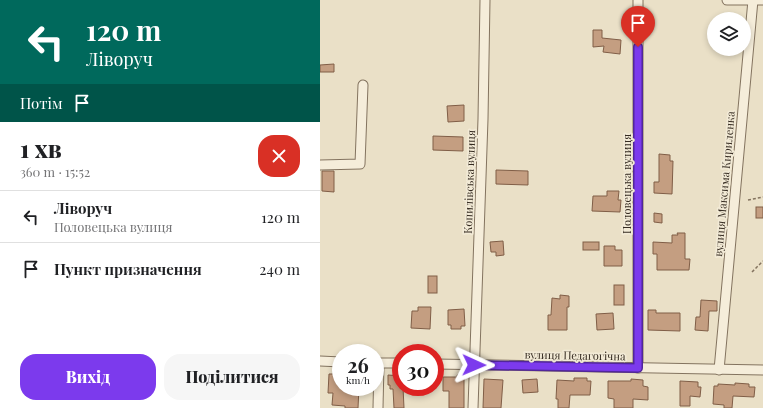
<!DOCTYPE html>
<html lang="uk">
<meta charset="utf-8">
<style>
body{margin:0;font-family:"Playfair Display",serif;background:#f6f6f6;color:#202124;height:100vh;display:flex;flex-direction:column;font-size:15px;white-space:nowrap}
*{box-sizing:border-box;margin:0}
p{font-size:13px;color:#757577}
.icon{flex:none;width:22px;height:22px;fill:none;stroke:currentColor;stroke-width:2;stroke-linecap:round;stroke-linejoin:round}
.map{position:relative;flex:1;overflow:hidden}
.drawer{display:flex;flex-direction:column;background:#fff;width:320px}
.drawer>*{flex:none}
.hud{background:#00695c;color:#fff;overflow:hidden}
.tools{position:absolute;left:387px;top:12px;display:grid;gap:8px}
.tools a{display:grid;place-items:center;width:44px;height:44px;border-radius:50%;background:#fff;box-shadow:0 2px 6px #0003;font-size:20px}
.speed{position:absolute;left:12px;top:344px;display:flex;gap:8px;font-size:20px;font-weight:700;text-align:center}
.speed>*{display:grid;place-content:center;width:52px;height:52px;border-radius:50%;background:#fff;box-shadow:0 2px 6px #0003;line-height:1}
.speed small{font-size:10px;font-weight:400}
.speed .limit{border:6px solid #d22;background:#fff;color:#111}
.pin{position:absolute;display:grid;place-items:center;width:34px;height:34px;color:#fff;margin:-41px -17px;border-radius:50% 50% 50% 0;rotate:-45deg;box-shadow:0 0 4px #0007}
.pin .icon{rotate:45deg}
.me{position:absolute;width:44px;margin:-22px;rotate:91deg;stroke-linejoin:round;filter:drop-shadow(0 0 3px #0008)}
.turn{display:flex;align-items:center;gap:14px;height:84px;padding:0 20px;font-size:18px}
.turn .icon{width:52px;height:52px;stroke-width:2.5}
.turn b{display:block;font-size:28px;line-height:34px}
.then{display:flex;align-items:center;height:38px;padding:0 20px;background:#0003;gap:8px;font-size:15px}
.round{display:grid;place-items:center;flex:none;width:42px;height:42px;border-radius:16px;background:#f6f6f6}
.overview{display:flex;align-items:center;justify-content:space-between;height:68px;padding:0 20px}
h1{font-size:24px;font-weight:800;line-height:30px}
.action{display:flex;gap:8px;margin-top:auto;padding:8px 20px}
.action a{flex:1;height:46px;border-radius:16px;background:#7c3aed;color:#fff;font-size:16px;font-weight:800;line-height:46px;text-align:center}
.action a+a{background:#f6f6f6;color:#202124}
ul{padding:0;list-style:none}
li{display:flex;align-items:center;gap:12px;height:52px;padding:0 20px;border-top:1px solid #e0e0e0}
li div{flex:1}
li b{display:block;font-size:15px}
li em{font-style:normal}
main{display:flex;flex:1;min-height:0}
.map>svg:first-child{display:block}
.building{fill:#c49e81;stroke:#805e47}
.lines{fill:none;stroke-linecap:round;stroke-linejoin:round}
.minor-casing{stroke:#83735f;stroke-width:11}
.path{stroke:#83735f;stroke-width:1.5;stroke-dasharray:3 2;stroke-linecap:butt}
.minor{stroke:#f5edda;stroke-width:9}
.route-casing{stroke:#51269a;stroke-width:10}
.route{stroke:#7c3aed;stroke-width:7}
.labels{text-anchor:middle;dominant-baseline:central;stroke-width:3.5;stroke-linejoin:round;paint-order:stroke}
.street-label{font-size:11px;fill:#352b21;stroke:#f2ead6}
</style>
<main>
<section class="drawer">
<div class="hud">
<div class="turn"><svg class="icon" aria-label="left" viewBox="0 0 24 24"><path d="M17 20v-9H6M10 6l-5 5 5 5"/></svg><div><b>120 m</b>Ліворуч</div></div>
<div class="then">Потім<svg class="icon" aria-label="arrive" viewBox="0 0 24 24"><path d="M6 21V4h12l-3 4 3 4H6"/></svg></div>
</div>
<div class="overview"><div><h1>1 хв</h1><p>360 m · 15:52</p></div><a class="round" style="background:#d93025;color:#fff"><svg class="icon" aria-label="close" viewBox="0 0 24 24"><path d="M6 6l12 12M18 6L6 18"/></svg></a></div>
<ul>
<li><svg class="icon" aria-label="left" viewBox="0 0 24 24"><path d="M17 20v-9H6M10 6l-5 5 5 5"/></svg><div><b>Ліворуч</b><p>Половецька вулиця</p></div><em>120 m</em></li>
<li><svg class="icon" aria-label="arrive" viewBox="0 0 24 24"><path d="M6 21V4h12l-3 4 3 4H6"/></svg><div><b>Пункт призначення</b></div><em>240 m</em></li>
</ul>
<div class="action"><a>Вихід</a><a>Поділитися</a></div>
</section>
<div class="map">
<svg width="443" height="408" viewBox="0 0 443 408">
<rect width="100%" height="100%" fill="#eae0c7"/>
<g class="building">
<polygon points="273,30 282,30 282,38 301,40 300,54 283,52 284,46 273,47"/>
<polygon points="14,64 14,72 0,72 0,65"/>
<polygon points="144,105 144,121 128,122 127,106"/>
<polygon points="113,136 143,137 143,151 113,150"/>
<polygon points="339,154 350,155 350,161 353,161 352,194 334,193 334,182 339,182"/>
<polygon points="176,170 208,171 208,185 176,184"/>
<polygon points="2,171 14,171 14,192 2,191"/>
<polygon points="287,191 299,191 298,200 301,200 300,212 272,211 273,196 287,196"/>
<rect x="436" y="207" width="7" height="11"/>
<polygon points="334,213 342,214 342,223 334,222"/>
<polygon points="357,233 365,233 365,259 370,259 369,270 337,270 337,254 333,254 333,242 352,243 352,235 358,235"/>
<polygon points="183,241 184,255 176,256 176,252 171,252 170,242"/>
<rect x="263" y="242" width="16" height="8"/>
<polygon points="284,246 295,246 295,250 302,250 302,266 284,266"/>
<rect x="108" y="276" width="9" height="17"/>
<rect x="294" y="285" width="10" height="20"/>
<polygon points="240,295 249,296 249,307 247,307 247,330 228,330 228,315 231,315 232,298 240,299"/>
<polygon points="381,300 397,301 397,311 389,311 388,331 375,330 376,317 380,317"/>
<polygon points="98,307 111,307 110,329 91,328 92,311 98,311"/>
<polygon points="144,309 145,326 141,326 141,329 131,329 131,325 128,325 128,310"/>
<polygon points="328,310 336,310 336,313 360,313 360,331 328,330"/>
<polygon points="293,313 294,329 277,330 276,314"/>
<polygon points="9,374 21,374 21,387 39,387 38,408 25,408 25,406 12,405 13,393 8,393"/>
<polygon points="68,375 81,376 81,387 83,387 84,408 74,408 73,389 70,389 70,385 68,385"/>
<polygon points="137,375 144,375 144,408 129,408 129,391 123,391 123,377 137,377"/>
<polygon points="254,378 267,378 267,381 271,381 270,395 250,395 249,408 238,408 238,399 236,399 237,380 254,381"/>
<polygon points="164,379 183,380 181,408 163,408"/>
<polygon points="217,379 218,392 203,393 202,380"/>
<polygon points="311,379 323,380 323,386 328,387 328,400 313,399 313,408 294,408 294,399 288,398 288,381 311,381"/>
<polygon points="360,381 378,382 378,387 381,387 380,397 370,396 370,406 360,406"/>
<polygon points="415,383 429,384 429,387 435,387 434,397 413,396 412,408 404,408 404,405 393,404 394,386 398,386 398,384 415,385"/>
</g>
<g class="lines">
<defs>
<g id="minor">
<polyline points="318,0 318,368"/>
<polyline points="407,0 443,0"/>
<polyline points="0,165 40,164 43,85"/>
<polyline points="0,361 21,362"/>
<polyline points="55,363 81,363"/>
<polyline points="115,364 443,370"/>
<polyline points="399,370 433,0"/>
<polyline points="58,408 59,363"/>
<polyline points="153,408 163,119 165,0"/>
</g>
</defs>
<use href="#minor" class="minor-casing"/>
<g class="path">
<polyline points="428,200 443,197"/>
<polyline points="432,272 443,261"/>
</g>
<use href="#minor" class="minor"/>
</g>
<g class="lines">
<defs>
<polyline id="route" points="154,365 318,368 318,47"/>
</defs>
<use href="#route" class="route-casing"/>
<use href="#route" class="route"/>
</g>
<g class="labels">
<g class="street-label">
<text transform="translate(149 182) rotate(-88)">Копилівська вулиця</text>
<text transform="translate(306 184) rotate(-90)">Половецька вулиця</text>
<text transform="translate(404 184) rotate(-85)">вулиця Максима Кириленка</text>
<text transform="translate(255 355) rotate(1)">вулиця Педагогічна</text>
</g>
</g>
</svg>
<div class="tools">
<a><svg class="icon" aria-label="layers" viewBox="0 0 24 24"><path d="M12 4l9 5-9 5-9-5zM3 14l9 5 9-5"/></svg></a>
</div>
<div class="speed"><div>26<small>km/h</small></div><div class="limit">30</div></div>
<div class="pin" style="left:318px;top:47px;background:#d93025"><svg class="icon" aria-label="arrive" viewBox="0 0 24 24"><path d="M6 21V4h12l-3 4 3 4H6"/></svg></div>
<svg class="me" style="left:154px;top:365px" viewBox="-20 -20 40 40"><path d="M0-17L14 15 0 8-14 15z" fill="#7c3aed" stroke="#fff" stroke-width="4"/></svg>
</div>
</main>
